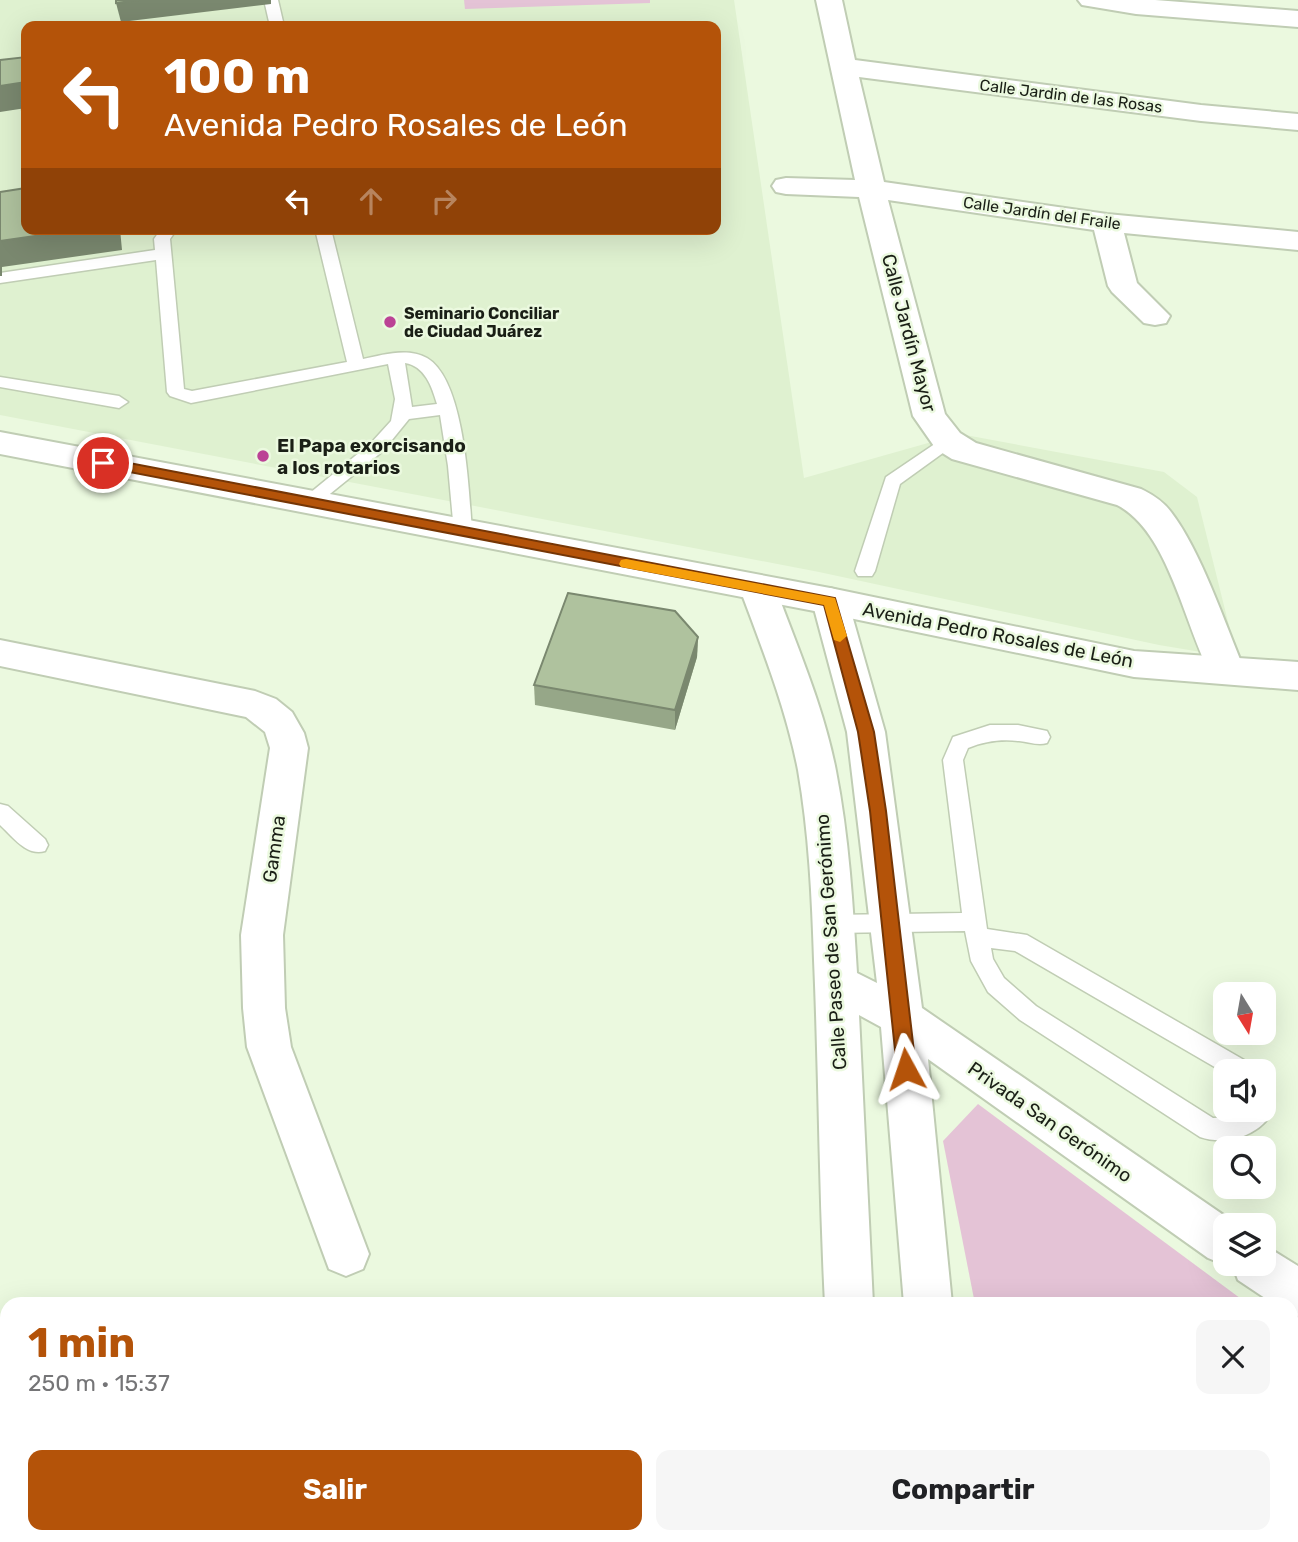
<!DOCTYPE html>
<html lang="es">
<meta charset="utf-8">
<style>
body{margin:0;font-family:Rubik,sans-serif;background:#f6f6f6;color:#202124;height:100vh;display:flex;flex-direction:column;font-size:26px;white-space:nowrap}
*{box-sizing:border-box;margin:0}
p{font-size:23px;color:#757577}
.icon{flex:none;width:38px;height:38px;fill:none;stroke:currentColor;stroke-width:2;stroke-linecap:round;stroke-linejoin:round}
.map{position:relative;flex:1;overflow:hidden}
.sheet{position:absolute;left:0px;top:1297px;width:1298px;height:247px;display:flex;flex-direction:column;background:#fff;border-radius:21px 21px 0 0;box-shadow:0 7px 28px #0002}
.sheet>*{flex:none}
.top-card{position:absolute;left:21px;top:21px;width:700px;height:214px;border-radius:14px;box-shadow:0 7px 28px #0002;background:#b45309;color:#fff;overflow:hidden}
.needle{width:46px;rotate:169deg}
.tools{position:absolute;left:1213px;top:982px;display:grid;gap:14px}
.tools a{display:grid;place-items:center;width:63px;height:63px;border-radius:14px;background:#fff;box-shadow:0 7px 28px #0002;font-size:35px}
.pin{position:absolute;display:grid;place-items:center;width:60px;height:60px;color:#fff;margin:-30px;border:4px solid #fff;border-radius:50%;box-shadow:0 2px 7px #0007}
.me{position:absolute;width:77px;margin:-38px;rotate:355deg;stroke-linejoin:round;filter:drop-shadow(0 0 5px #0008)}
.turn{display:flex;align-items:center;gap:24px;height:147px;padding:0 28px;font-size:32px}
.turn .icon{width:91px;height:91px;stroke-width:2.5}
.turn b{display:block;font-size:49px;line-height:60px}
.lanes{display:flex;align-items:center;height:66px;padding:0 28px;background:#0003;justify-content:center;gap:35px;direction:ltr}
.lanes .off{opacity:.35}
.round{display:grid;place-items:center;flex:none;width:74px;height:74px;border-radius:14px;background:#f6f6f6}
.head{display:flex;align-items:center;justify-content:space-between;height:119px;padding:0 28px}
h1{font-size:42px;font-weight:700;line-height:52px;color:#b45309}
.cta{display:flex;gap:14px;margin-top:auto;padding:14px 28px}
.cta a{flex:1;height:80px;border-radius:14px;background:#b45309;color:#fff;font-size:28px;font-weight:700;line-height:80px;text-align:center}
.cta a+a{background:#f6f6f6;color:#202124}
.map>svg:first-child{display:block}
.built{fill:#dff1d0;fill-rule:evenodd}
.green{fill:#e4c3d6}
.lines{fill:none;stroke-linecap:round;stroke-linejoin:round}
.service-casing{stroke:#c0cdb4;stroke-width:3}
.minor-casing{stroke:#c0cdb4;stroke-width:4}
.secondary-casing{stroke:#c0cdb4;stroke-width:4}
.service{fill:#fff;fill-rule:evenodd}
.minor{fill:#fff;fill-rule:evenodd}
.secondary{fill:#fff;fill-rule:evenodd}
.wall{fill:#96a788}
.shaded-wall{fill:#7a886f}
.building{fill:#afc29e;stroke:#7a886f;stroke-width:2}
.route{fill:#b45309;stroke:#753606;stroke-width:2}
.slow{fill:#f59e0b}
.poi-dot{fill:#bb4295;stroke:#ebf9df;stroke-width:2.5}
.labels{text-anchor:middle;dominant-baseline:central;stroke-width:5;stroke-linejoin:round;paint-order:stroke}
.far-street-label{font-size:16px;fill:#1a1f16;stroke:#ebf9df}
.far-poi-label{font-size:16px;font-weight:bold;fill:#1a1f16;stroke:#ebf9df;text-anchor:start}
.street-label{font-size:19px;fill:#1a1f16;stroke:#ebf9df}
.poi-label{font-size:19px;font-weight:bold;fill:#1a1f16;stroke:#ebf9df;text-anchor:start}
</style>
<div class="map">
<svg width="1298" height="1542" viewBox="0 0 1298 1542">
<rect width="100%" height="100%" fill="#ebf9df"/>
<path class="built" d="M0,0H734L804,478L960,434L1164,472L1197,497L1237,658L1159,645L819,572L0,415ZM26,26H716V229H26Z"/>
<g class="green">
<polygon points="464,0 650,0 650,3 465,9"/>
<polygon points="978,1104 1248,1304 975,1304 943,1141"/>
<polygon points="1292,1336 1298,1341 1298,1534 1292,1542 999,1542 998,1537 1292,1536"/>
</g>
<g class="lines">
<defs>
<g id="service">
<polygon points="264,0 278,0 284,26 270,26"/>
<path d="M161,229H177L170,239L184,389L192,391L347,362L315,229H331L363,359C382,355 408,347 427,358C465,380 469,491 472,532L470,537H456L454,532L448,466L440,415L409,419L383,451L315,506H301L299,502L371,443L391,421L395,399L388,364L191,403L170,396L167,392L156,260L0,283V273L155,250L154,239ZM405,363C425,366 432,387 437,404L412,407Z"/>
<polygon points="0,377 119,396 128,402 119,408 0,387"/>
<polygon points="948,435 957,441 954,445 900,484 875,571 872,576 858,576 855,571 886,477"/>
<path d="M990,725H1018L1047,731L1050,737L1047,743C1038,746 1029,742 1019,741C1001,739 985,741 968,748L963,760L987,929L1027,935L1251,1064L1255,1071L1225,1073L1015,951L991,948L993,959L1004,978L1036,1006L1213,1118L1235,1117L1245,1110H1264V1100L1270,1102L1273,1110C1261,1136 1226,1146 1200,1137L1020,1020L988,992L971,961L965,931L832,933L824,931L821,924L824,917L832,915L962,913L943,760L953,737Z"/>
<path d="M0,804L8,806L45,839L48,845L45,851C27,857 12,836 0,825Z"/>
</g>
<g id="minor">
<path d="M816,0H842L855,60L1201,105L1298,114V130L1201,121L859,77L884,182L1107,214L1298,232V250L1124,233L1137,283L1170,316L1166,323L1155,325L1144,323L1112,292L1108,286L1094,230L888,200L945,414L960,433L976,443L1141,489C1153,495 1163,501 1171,512C1201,551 1225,624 1245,671L1240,681L1227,684L1214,681C1185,630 1170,532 1117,505L952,459L936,449L913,416L859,197L786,194L776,192L772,186L776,180L786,178L855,180Z"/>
<polygon points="1078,0 1155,0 1298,11 1298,27 1136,14 1082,5"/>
<path d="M758,577L770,580L776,589C798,649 824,708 836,771C849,837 853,906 857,973L877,983L847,732L812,601L817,592L830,588L843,592L848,601L885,732L922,1008L1238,1225H1225V1264H1228L1225,1265L1208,1258L928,1059L952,1304H904L881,1027L859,1015L873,1304H825C819,1189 819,1075 814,960C812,897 809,833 798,770C786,708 762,648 740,589L746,580Z"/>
<polygon points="0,640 255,691 276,699 292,712 304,733 308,748 283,935 285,1008 291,1047 369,1254 363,1269 346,1276 329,1269 247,1047 243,1008 241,935 270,748 265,732 246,717 0,666"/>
<polygon points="1264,1245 1298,1266 1298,1316 1292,1313 1292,1304 1274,1304 1238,1280 1232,1264 1264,1264"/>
<polygon points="0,1495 7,1498 7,1536 30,1536 28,1542 0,1542"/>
<polygon points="845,1536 897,1536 898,1542 846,1542"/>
<polygon points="930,1536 982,1536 983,1542 931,1542"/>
</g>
<polygon id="secondary" points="0,432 830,588 1134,651 1298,662 1298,690 1134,677 830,614 0,454"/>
</defs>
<use href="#service" class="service-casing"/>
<use href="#minor" class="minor-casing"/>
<use href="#secondary" class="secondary-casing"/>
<use href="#service" class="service"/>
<use href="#minor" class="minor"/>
<use href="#secondary" class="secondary"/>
</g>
<polygon class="wall" points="698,637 697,657 675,730 535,705 534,685"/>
<g class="shaded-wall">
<polygon points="139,0 271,0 271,4 121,22 116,3"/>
<polygon points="20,83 26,108 0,112 0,86"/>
<polygon points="84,229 120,229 122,250 2,267 2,276 0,276 0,241"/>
<polygon points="698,637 697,657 675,730 675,710"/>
</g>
<g class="building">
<polygon points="116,0 139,0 116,3"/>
<polygon points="26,57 26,169 20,83 0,86 0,60"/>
<polygon points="26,188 26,229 84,229 0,241 0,192"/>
<polygon points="568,593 675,611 698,637 675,710 534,685"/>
</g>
<polygon class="route" points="103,458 835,598 874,732 886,811 916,1069 913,1075 906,1077 900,1075 897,1069 870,811 858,732 824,605 98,466 98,460"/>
<polygon class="slow" points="626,559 835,598 847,636 840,642 834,640 824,605 621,567 619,564 621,560"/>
<g class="poi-dot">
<circle cx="390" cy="322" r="7"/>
<circle cx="263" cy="456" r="7"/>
</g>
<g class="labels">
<g class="far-street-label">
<text transform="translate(1071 96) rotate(7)">Calle Jardin de las Rosas</text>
<text transform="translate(1042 213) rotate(8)">Calle Jardín del Fraile</text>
</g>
<g class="far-poi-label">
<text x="404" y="313">Seminario Conciliar<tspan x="404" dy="18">de Ciudad Juárez</tspan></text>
</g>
<g class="street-label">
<text transform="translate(909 333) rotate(75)">Calle Jardín Mayor</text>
<text transform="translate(998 635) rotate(11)">Avenida Pedro Rosales de León</text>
<text transform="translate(274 849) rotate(-82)">Gamma</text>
<text transform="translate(831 942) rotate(-94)">Calle Paseo de San Gerónimo</text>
<text transform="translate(1050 1122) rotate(35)">Privada San Gerónimo</text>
</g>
<g class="poi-label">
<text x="277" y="445">El Papa exorcisando<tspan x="277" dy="22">a los rotarios</tspan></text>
</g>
</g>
</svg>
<div class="tools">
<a><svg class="needle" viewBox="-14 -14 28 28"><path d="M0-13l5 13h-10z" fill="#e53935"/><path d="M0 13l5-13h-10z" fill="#757577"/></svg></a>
<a><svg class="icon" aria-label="sound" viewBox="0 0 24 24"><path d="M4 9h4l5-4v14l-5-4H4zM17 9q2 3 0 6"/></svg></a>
<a><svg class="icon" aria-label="search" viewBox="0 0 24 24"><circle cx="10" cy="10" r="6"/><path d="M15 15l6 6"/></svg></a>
<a><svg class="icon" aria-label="layers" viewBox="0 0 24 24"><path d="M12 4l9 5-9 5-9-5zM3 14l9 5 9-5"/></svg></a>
</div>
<div class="pin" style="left:103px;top:463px;background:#d93025"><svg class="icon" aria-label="arrive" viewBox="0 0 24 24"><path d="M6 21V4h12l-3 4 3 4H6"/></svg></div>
<svg class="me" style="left:906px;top:1069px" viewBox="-20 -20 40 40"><path d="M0-17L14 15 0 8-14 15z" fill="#b45309" stroke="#fff" stroke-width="4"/></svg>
<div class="top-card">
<div class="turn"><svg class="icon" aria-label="left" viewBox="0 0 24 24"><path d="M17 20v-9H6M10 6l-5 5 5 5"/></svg><div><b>100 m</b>Avenida Pedro Rosales de León</div></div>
<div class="lanes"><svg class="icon" aria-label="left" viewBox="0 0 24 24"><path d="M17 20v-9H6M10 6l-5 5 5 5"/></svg><svg class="icon off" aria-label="ahead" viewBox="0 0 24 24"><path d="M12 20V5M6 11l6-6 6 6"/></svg><svg class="icon off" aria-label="right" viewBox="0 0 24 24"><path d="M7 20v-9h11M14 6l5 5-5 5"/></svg></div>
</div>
<section class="sheet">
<div class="head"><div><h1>1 min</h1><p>250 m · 15:37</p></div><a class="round"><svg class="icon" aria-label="close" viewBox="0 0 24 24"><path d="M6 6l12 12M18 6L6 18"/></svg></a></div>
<div class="cta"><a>Salir</a><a>Compartir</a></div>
</section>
</div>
